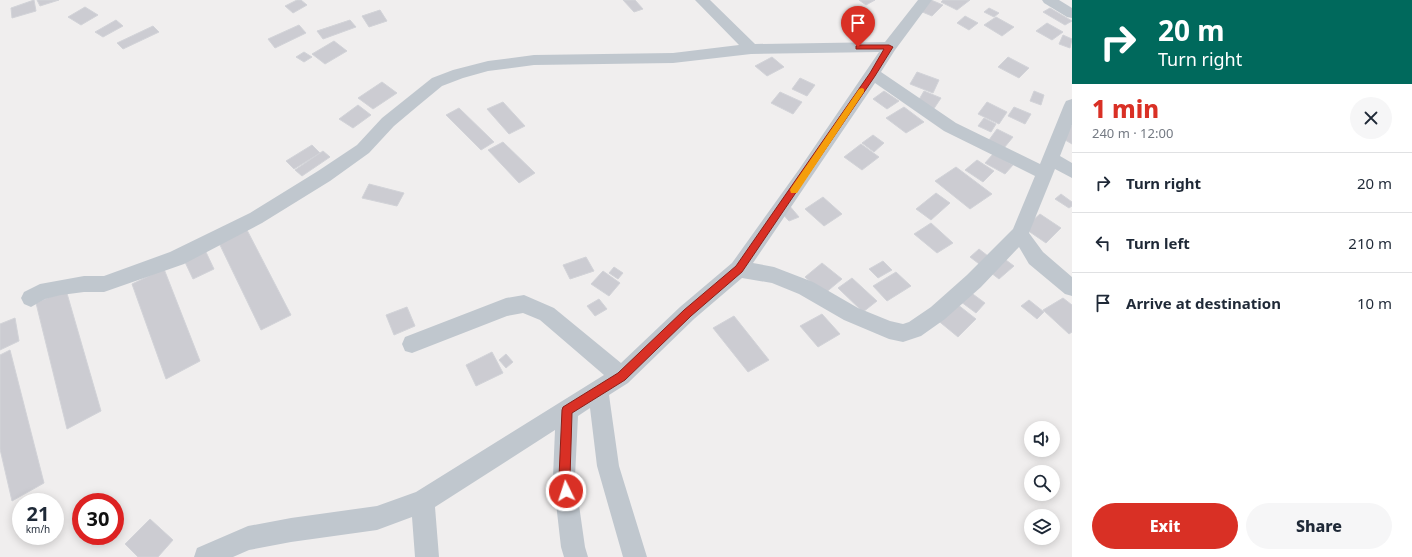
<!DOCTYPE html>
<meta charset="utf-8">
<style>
body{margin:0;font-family:"Noto Sans",sans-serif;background:#f6f6f7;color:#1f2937;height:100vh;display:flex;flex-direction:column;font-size:15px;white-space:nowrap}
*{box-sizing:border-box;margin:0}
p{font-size:13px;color:#747a83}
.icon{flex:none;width:22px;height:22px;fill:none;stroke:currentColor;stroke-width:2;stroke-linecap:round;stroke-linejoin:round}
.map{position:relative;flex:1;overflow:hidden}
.panel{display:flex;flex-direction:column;background:#fff;width:340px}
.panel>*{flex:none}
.top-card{background:#00695c;color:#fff;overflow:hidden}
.tools{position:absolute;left:1024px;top:421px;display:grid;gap:8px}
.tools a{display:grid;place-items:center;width:36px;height:36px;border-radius:50%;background:#fff;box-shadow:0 2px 10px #0003;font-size:20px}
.speed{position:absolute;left:12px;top:493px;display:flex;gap:8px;font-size:20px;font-weight:700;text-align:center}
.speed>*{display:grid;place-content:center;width:52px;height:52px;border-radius:50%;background:#fff;box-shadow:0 2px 10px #0003;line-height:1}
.speed small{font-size:10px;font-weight:400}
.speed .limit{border:6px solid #d22;background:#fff;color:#111}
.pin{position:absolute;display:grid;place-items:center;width:34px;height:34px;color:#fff;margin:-41px -17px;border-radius:50% 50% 50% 0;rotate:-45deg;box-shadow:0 0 4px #0007}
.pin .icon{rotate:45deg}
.me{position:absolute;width:44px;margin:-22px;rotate:356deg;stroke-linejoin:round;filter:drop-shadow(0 0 3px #0008)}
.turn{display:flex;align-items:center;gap:14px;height:84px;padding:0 20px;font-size:18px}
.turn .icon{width:52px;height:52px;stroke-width:2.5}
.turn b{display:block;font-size:28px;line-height:34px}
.round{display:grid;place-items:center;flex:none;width:42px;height:42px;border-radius:21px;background:#f6f6f7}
.summary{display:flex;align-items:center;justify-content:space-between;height:68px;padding:0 20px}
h1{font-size:24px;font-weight:800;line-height:30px;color:#d93025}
.cta{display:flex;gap:8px;margin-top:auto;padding:8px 20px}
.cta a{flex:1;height:46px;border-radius:24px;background:#d93025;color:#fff;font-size:16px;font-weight:800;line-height:46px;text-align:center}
.cta a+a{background:#f6f6f7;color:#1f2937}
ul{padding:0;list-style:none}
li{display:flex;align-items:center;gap:12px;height:60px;padding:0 20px;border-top:1px solid #e0e1e3}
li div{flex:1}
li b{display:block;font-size:15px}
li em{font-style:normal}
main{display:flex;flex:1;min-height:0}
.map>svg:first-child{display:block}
.building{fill:#ccccd2;stroke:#d2d3d8}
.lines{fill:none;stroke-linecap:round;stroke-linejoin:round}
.minor{fill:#c0c7ce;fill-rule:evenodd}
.route{fill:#d93025;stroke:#8d1f18}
.slow{fill:#f59e0b}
</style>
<main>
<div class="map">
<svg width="1072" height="557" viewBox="0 0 1072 557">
<rect width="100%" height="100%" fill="#f0eeee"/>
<g class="building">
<polygon points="34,0 36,11 12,18 11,8"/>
<polygon points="37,0 59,0 40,6"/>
<polygon points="297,0 301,0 307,5 293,13 285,6"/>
<polygon points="623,0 635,0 643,9 634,12"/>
<polygon points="859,0 875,0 866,5"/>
<polygon points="931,0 943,5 932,16 920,11"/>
<polygon points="943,0 970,0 957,10 941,2"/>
<polygon points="85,7 98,15 81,25 68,17"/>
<polygon points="989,8 999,13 994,17 984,12"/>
<polygon points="1050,8 1072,21 1065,25 1043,12"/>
<polygon points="380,10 387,21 369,27 362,16"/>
<polygon points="965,16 978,23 969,30 957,23"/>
<polygon points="996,17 1014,27 1002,36 984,25"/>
<polygon points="116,20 123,26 103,37 95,32"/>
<polygon points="350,20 356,27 323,39 317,31"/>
<polygon points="1047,23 1063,32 1052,40 1036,31"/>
<polygon points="299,25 306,33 275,48 268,39"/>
<polygon points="153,26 159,32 123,49 117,43"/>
<polygon points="1063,35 1072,39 1070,48 1059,44"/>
<polygon points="334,41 347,51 325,64 312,54"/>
<polygon points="304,52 312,57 304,62 296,57"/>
<polygon points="772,57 784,67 767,76 755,66"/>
<polygon points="1008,57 1029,68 1019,78 998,67"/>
<polygon points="917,72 939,80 933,93 910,84"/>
<polygon points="800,78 815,85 807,96 792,89"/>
<polygon points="382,82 397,93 373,109 358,98"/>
<polygon points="884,91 899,101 887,109 873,99"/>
<polygon points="924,91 941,98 933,110 917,103"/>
<polygon points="1034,91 1044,95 1041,105 1030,101"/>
<polygon points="780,92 802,102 793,114 771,103"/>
<polygon points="503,102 525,126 509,134 487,109"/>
<polygon points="987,102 1007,112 999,124 978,114"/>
<polygon points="358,105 371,115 353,128 339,119"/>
<polygon points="904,107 924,122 906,133 886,118"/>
<polygon points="1014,107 1031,114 1025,124 1008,116"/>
<polygon points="459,108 494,142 481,150 446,115"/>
<polygon points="984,118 996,124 991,132 978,126"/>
<polygon points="1072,126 1072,144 1060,137"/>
<polygon points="997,129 1013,137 1004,148 989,140"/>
<polygon points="873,135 884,143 874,152 862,143"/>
<polygon points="503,142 535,173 519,183 488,150"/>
<polygon points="861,144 879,157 862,170 844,157"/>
<polygon points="312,145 320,153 294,169 286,161"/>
<polygon points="323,151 330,157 302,176 295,170"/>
<polygon points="993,154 1013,165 1005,174 985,163"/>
<polygon points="977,160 994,171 983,182 965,170"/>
<polygon points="956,167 992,194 970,209 935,181"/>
<polygon points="369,184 404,193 397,206 362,198"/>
<polygon points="936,193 950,203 931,220 916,209"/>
<polygon points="1061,194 1072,202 1072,206 1069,208 1055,199"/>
<polygon points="823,197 842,214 824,226 805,209"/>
<polygon points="788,204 799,217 789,221 778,209"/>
<polygon points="1040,214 1061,228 1046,243 1024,228"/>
<polygon points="931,223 953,243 937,253 914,234"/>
<polygon points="247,230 291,315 261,330 219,243"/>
<polygon points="979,249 988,256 994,251 1014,266 999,279 970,257"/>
<polygon points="205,250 214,269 193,279 184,260"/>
<polygon points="586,257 594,271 570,279 563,265"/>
<polygon points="883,261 892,270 878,278 869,269"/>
<polygon points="822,263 842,279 824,294 805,277"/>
<polygon points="614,267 623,273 618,279 609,273"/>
<polygon points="164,269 200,361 166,379 132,284"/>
<polygon points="603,271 620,283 609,296 591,284"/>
<polygon points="896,272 911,286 887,301 873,286"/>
<polygon points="852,278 877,301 863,312 838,288"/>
<polygon points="962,286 985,303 976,313 953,296"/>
<polygon points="66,290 101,411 67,429 36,303"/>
<polygon points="948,297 976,319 958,337 930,314"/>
<polygon points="1063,298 1072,305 1072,332 1069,334 1043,310"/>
<polygon points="599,299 607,309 595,316 587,306"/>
<polygon points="1029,300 1044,312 1037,319 1021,306"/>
<polygon points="407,307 415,326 394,335 386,315"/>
<polygon points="822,314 840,334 818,347 800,326"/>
<polygon points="734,316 769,360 748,372 713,328"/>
<polygon points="15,318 19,341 0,350 0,324"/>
<polygon points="10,350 44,483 12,501 0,449 0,355"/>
<polygon points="492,352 503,373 476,386 466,365"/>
<polygon points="506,354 513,362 506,368 499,360"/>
<polygon points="150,519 173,540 158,557 138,557 125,544"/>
</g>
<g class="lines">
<g class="minor">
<path d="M695,0H710L755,44L885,42L918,0H932L895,50L881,72L956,123L1040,164L1064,105L1066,101L1072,99V125L1060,156L1072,163V178L1055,169L1029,233L1043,252L1072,277V296L1065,294L1029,264L1019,247L981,287L945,319L921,336L903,342L889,339L844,320L799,294L772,283L742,278L694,319L628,383L609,395L619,466L647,557H623L597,466L590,408L578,416L575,477L585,547L588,557H564L561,547L553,477L555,430L435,507L439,557H415L412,517L377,530L291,542L249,550L233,557H194L197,548L248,526L291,518L377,506L416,492L604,375L540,320L523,313L507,316L412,353L405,351L402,344L405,337L506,298L524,295L554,308L621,363L680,307L732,263L800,168L879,52L751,54L673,63L534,65L488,71L463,78L442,86L419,105L394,126L369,153L330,181L262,223L184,264L104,292H84L61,295L45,299L31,307L24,304L21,298L24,292L40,284L84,276H104L170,252L250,213L318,171L357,145L382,118L432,78L453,70L488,61L534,55L673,53L739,45ZM875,83L944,131L1035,176L1013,229L967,275L931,307L909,322L903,324L890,321L858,308L813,282L774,267L753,263Z"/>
<polygon points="1042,0 1059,0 1072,8 1072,18 1067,17 1044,3"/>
</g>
</g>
<polygon class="route" points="858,45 889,45 893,47 875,76 742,272 691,316 625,380 572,413 570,477 571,491 570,495 566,497 562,495 559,477 562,410 563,407 618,373 684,310 736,266 870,73 884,49 856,49 856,46"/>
<polygon class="slow" points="862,88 864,89 864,92 797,193 791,193 790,190 791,188 859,89"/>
</svg>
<div class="tools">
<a><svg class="icon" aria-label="sound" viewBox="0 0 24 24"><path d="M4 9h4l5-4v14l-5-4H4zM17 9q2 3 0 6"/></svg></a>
<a><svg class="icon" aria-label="search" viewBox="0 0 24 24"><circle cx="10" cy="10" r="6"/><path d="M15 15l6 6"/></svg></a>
<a><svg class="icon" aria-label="layers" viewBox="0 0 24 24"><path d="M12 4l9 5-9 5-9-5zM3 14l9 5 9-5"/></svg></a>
</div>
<div class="speed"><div>21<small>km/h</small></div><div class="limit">30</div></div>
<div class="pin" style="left:858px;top:47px;background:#d93025"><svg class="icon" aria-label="arrive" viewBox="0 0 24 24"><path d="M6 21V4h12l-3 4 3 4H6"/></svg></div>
<svg class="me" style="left:566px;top:491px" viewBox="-20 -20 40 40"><circle r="17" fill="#d93025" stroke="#fff" stroke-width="3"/><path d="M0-11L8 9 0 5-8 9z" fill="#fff"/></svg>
</div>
<section class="panel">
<div class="top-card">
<div class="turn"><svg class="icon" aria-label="right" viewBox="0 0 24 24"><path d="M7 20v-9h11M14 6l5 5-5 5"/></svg><div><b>20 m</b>Turn right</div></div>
</div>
<div class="summary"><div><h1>1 min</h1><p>240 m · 12:00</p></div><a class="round"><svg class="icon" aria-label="close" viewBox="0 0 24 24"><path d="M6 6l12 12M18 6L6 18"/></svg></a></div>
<ul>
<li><svg class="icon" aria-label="right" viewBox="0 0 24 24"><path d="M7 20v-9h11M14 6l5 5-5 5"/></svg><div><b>Turn right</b></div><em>20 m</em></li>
<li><svg class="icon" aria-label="left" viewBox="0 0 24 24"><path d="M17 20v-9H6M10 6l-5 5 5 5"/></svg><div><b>Turn left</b></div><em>210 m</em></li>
<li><svg class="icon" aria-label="arrive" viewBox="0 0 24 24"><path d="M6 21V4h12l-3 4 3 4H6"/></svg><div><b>Arrive at destination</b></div><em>10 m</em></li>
</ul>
<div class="cta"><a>Exit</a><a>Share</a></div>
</section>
</main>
